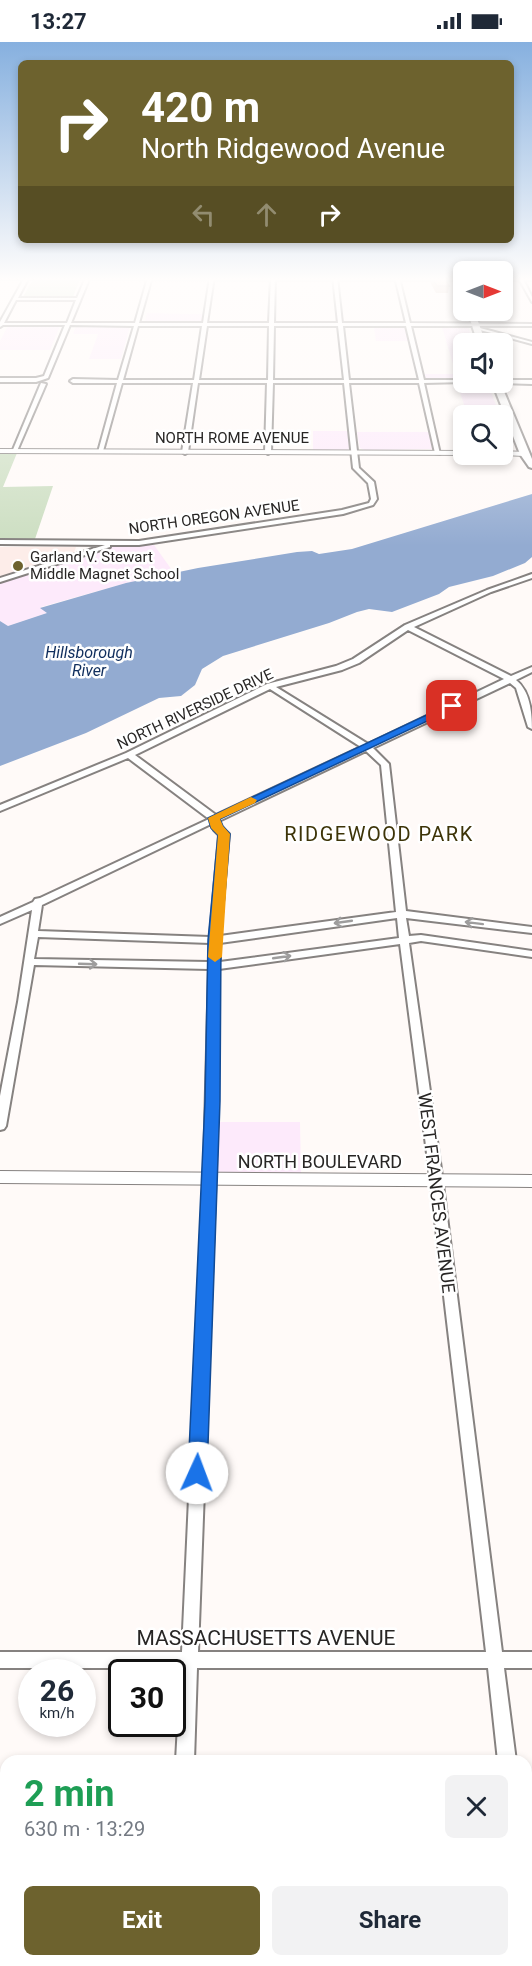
<!DOCTYPE html>
<meta charset="utf-8">
<style>
body{margin:0;font-family:Roboto,sans-serif;background:#f2f2f3;color:#1f2937;height:100vh;display:flex;flex-direction:column;font-size:22px;white-space:nowrap}
*{box-sizing:border-box;margin:0}
p{font-size:20px;color:#747a83}
.icon{flex:none;width:33px;height:33px;fill:none;stroke:currentColor;stroke-width:2;stroke-linecap:round;stroke-linejoin:round}
.map{position:relative;flex:1;overflow:hidden}
.side{position:absolute;left:0px;top:1713px;width:532px;height:212px;display:flex;flex-direction:column;background:#fff;border-radius:18px 18px 0 0;box-shadow:0 3px 9px #0003}
.side>*{flex:none}
.banner{position:absolute;left:18px;top:18px;width:496px;height:183px;border-radius:9px;box-shadow:0 3px 9px #0003;background:#6d622e;color:#fff;overflow:hidden}
.needle{width:39px;rotate:90deg}
.buttons{position:absolute;left:453px;top:219px;display:grid;gap:12px}
.buttons a{display:grid;place-items:center;width:60px;height:60px;border-radius:9px;background:#fff;box-shadow:0 3px 9px #0003;font-size:30px}
.speed{position:absolute;left:18px;top:1617px;display:flex;gap:12px;font-size:30px;font-weight:700;text-align:center}
.speed>*{display:grid;place-content:center;width:78px;height:78px;border-radius:50%;background:#fff;box-shadow:0 3px 9px #0003;line-height:1}
.speed small{font-size:15px;font-weight:400}
.speed .limit{border:3px solid #111;border-radius:9px;background:#fff;color:#111}
.pin{position:absolute;display:grid;place-items:center;width:51px;height:51px;color:#fff;margin:-26px;border-radius:12px;box-shadow:0 3px 9px #0006}
.me{position:absolute;width:66px;margin:-33px;rotate:2deg;stroke-linejoin:round;filter:drop-shadow(0 0 4px #0008)}
.turn{display:flex;align-items:center;gap:21px;height:126px;padding:0 24px;font-size:27px}
.turn .icon{width:78px;height:78px;stroke-width:2.5}
.turn b{display:block;font-size:42px;line-height:51px}
.lanes{display:flex;align-items:center;height:57px;padding:0 24px;background:#0003;justify-content:center;gap:30px;direction:ltr}
.lanes .off{opacity:.35}
.round{display:grid;place-items:center;flex:none;width:63px;height:63px;border-radius:9px;background:#f2f2f3}
.overview{display:flex;align-items:center;justify-content:space-between;height:102px;padding:0 24px}
h1{font-size:36px;font-weight:700;line-height:45px;color:#1e9e55}
.cta{display:flex;gap:12px;margin-top:auto;padding:12px 24px}
.cta a{flex:1;height:69px;border-radius:9px;background:#6d622e;color:#fff;font-size:24px;font-weight:700;line-height:69px;text-align:center}
.cta a+a{background:#f2f2f3;color:#1f2937}
.status{display:flex;justify-content:space-between;align-items:center;height:42px;padding:0 30px;background:#fff;direction:ltr}
.status svg{height:16px;fill:currentColor}
.map>svg:first-child{display:block}
.commercial{fill:#fdeafb}
.education{fill:#fdede9}
.green{fill:#ccdec1}
.water{fill:#93abd1}
.lines{fill:none;stroke-linecap:round;stroke-linejoin:round}
.minor-casing{stroke:#868280;stroke-width:4}
.tertiary-casing{stroke:#868280;stroke-width:2}
.secondary-casing{stroke:#868280;stroke-width:4}
.minor{fill:#fff;fill-rule:evenodd}
.tertiary{fill:#fff;fill-rule:evenodd}
.secondary{fill:#fff;fill-rule:evenodd}
.wall{fill:#caa38f}
.building{fill:#ebbda6;stroke:#a48474;stroke-width:1.5}
.oneway{stroke:#9e9d9d}
.route{fill:#1a73e8;stroke:#114b97;stroke-width:1.5}
.slow{fill:#f59e0b}
.poi-dot{fill:#6d622e;stroke:#fff;stroke-width:2}
.labels{text-anchor:middle;dominant-baseline:central;stroke-width:5;stroke-linejoin:round;paint-order:stroke}
.far-street-label{font-size:15px;fill:#282625;stroke:#fff}
.far-poi-label{font-size:15px;fill:#282625;stroke:#fff;text-anchor:start}
.far-water-label{font-size:16px;font-style:italic;fill:#102e5d;stroke:#fff}
.street-label{font-size:18px;fill:#282625;stroke:#fff}
.neighbourhood-label{font-size:20px;letter-spacing:1.5px;fill:#3d3408;stroke:#fff}
.near-street-label{font-size:21px;fill:#282625;stroke:#fff}
</style>
<div class="status"><b>13:27</b><svg viewBox="0 0 49 12"><path d="M0 12V9h3v3zM5 12V6h3v6zM10 12V3h3v9zM15 12V0h3v12zM26 1h20v11H26zM47 4h2v5h-2z"/></svg></div>
<div class="map">
<svg width="532" height="1924" viewBox="0 0 532 1924">
<rect width="100%" height="100%" fill="#fffaf8"/>
<g class="commercial">
<polygon points="147,271 185,272 204,272 203,279 145,279"/>
<polygon points="8,284 60,284 50,308 0,308 0,299"/>
<polygon points="76,284 130,284 121,317 89,317 98,292 73,292"/>
<polygon points="374,285 405,285 408,299 376,299"/>
<polygon points="442,285 468,285 474,301 464,302 463,338 425,338 424,332 456,332"/>
<polygon points="457,341 488,342 499,371 467,372"/>
<polygon points="313,389 348,389 350,406 347,408 313,408"/>
<polygon points="357,390 430,390 432,407 365,408 360,406"/>
<polygon points="154,503 174,531 126,541 41,565 47,571 8,584 0,579 0,540 109,505"/>
<polygon points="215,1080 300,1080 301,1135 212,1135"/>
</g>
<polygon class="education" points="0,505 76,505 73,513 0,536"/>
<g class="green">
<polygon points="33,237 80,237 73,255 23,255"/>
<polygon points="0,411 17,411 3,445 53,444 35,497 0,497"/>
</g>
<polygon class="water" points="532,452 532,515 525,521 493,534 449,545 439,552 392,570 369,567 357,570 329,581 223,614 202,627 195,643 181,654 159,656 86,691 0,724 0,579 8,584 47,571 40,566 126,541 198,526 297,510 312,509 319,512 352,507"/>
<g class="lines">
<defs>
<g id="minor">
<path d="M25,235H29L18,256H77L86,235H90L71,281H135L148,235H152L139,281H203L210,235H214L207,281H269L271,235H275L274,281H338L333,235H337L342,281H406L395,235H399L410,281L532,282V284H411L424,338H464V340H466L424,341L440,412L435,411L419,341H349L359,426L374,440L377,457L373,463L343,472L139,503H110V505L0,540V536L105,503L0,502V498L139,499L342,468L369,461L371,457L368,441L353,426L344,341H273L271,410L268,412L265,410L267,341H198L188,410L185,412L182,410L193,341H122L103,409L98,410L117,341H73L70,339L73,337L118,338L134,284L70,283L48,336L36,340H0V336H36L44,334L65,283H3L0,285V280ZM16,258H76L67,281H4ZM138,284H202L194,338H123ZM207,284H269L268,338H199ZM274,284H338L344,338H273ZM343,284H406L419,338H349Z"/>
<polygon points="518,235 522,235 532,255 532,260"/>
<polygon points="480,286 532,300 532,302 480,288"/>
<polygon points="502,338 532,338 532,342 500,341 502,340"/>
<polygon points="41,341 46,342 17,409 12,410"/>
<path d="M532,532V536L491,550L414,585L511,634L532,625V630L516,638C530,649 532,670 532,687L528,685L516,646L510,641L373,706L389,722L406,869L532,885V891L406,876L409,894L421,893L532,909V915L421,899L409,901L441,1127L502,1610H532V1626H504L516,1719H498L488,1626H197L194,1719H176L181,1626H0V1610H182L204,1126L209,927L34,923L6,1084L4,1087L0,1088V1054L18,960L32,868L0,882V875L33,860L35,857L40,856L209,777L128,716L0,769V763L126,711L267,642L336,624L353,617L405,583L487,548ZM408,588L504,637L368,702L276,645L342,628L359,621ZM270,647L361,705L216,773L135,713ZM366,709L381,723L396,870L220,894L229,792L221,785L219,779ZM211,782L214,788L219,793L210,895L38,889L42,863ZM397,876L399,896L220,920V901ZM38,895L210,901L209,920L34,917ZM400,902L429,1127L486,1610H198L216,1126L219,927Z"/>
<polygon points="526,1867 532,1869 532,1924 523,1924 522,1918 526,1918"/>
<rect x="168" y="1918" width="18" height="6"/>
</g>
<g id="tertiary">
<polygon points="0,407 464,409 464,412 467,412 464,413 0,411"/>
<polygon points="502,409 524,410 528,412 524,414 499,413 502,412"/>
<polygon points="0,1129 532,1133 532,1145 0,1141"/>
</g>
<g id="secondary">
<polygon points="0,235 464,235 464,238 0,237"/>
<rect x="502" y="235" width="30" height="3"/>
<polygon points="467,268 474,268 486,302 478,302"/>
<polygon points="492,340 500,340 532,417 532,426 529,425 520,412"/>
</g>
</defs>
<use href="#minor" class="minor-casing"/>
<use href="#tertiary" class="tertiary-casing"/>
<use href="#secondary" class="secondary-casing"/>
<use href="#minor" class="minor"/>
<use href="#tertiary" class="tertiary"/>
<use href="#secondary" class="secondary"/>
</g>
<polygon class="wall" points="432,235 449,244 448,251 436,251 431,242"/>
<polygon class="building" points="432,235 445,235 449,244 437,244"/>
<defs><path id="oneway-shaft" d="M-6 0H5M1.5-3L5.5 0L1.5 3" fill="none" stroke-width="1.6" stroke-linecap="round" stroke-linejoin="round" transform="scale(1.5)"/></defs>
<g class="oneway">
<use href="#oneway-shaft" transform="translate(343 880) rotate(172)"/>
<use href="#oneway-shaft" transform="translate(474 881) rotate(-173)"/>
<use href="#oneway-shaft" transform="translate(282 915) rotate(-8)"/>
<use href="#oneway-shaft" transform="translate(88 922) rotate(2)"/>
</g>
<linearGradient id="sky" x2="0" y2="1"><stop stop-color="#86b0df"/><stop offset="0.47" stop-color="#fffdfc"/><stop offset="1" stop-color="#fffdfc" stop-opacity="0"/></linearGradient>
<rect width="532" height="504" fill="url(#sky)"/>
<polygon class="route" points="452,661 457,664 455,666 220,777 223,784 230,792 221,898 220,1059 207,1431 204,1438 197,1440 191,1438 188,1431 205,1059 208,898 218,793 211,786 208,776"/>
<polygon class="slow" points="251,755 257,758 255,761 220,777 223,784 230,792 222,915 215,920 208,915 218,793 211,786 208,776"/>
<circle class="poi-dot" cx="18" cy="524" r="6"/>
<g class="labels">
<g class="far-street-label">
<text x="232" y="396">NORTH ROME AVENUE</text>
<text transform="translate(214 475) rotate(-8)">NORTH OREGON AVENUE</text>
<text transform="translate(195 667) rotate(-25)">NORTH RIVERSIDE DRIVE</text>
</g>
<g class="far-poi-label">
<text x="30" y="515">Garland V. Stewart<tspan x="30" dy="17">Middle Magnet School</tspan></text>
</g>
<g class="far-water-label">
<text x="89" y="610">Hillsborough<tspan x="89" dy="18">River</tspan></text>
</g>
<g class="street-label">
<text x="320" y="1119">NORTH BOULEVARD</text>
<text transform="translate(437 1151) rotate(83)">WEST FRANCES AVENUE</text>
</g>
<g class="neighbourhood-label">
<text x="379" y="792">RIDGEWOOD PARK</text>
</g>
<g class="near-street-label">
<text x="266" y="1596">MASSACHUSETTS AVENUE</text>
</g>
</g>
</svg>
<div class="buttons">
<a><svg class="needle" viewBox="-14 -14 28 28"><path d="M0-13l5 13h-10z" fill="#e53935"/><path d="M0 13l5-13h-10z" fill="#747a83"/></svg></a>
<a><svg class="icon" aria-label="sound" viewBox="0 0 24 24"><path d="M4 9h4l5-4v14l-5-4H4zM17 9q2 3 0 6"/></svg></a>
<a><svg class="icon" aria-label="search" viewBox="0 0 24 24"><circle cx="10" cy="10" r="6"/><path d="M15 15l6 6"/></svg></a>
</div>
<div class="speed"><div>26<small>km/h</small></div><div class="limit">30</div></div>
<div class="pin" style="left:452px;top:664px;background:#d93025"><svg class="icon" aria-label="arrive" viewBox="0 0 24 24"><path d="M6 21V4h12l-3 4 3 4H6"/></svg></div>
<svg class="me" style="left:197px;top:1431px" viewBox="-20 -20 40 40"><circle r="19" fill="#fff"/><path d="M0-13L10 11 0 6-10 11z" fill="#1a73e8"/></svg>
<div class="banner">
<div class="turn"><svg class="icon" aria-label="right" viewBox="0 0 24 24"><path d="M7 20v-9h11M14 6l5 5-5 5"/></svg><div><b>420 m</b>North Ridgewood Avenue</div></div>
<div class="lanes"><svg class="icon off" aria-label="left" viewBox="0 0 24 24"><path d="M17 20v-9H6M10 6l-5 5 5 5"/></svg><svg class="icon off" aria-label="ahead" viewBox="0 0 24 24"><path d="M12 20V5M6 11l6-6 6 6"/></svg><svg class="icon" aria-label="right" viewBox="0 0 24 24"><path d="M7 20v-9h11M14 6l5 5-5 5"/></svg></div>
</div>
<section class="side">
<div class="overview"><div><h1>2 min</h1><p>630 m · 13:29</p></div><a class="round"><svg class="icon" aria-label="close" viewBox="0 0 24 24"><path d="M6 6l12 12M18 6L6 18"/></svg></a></div>
<div class="cta"><a>Exit</a><a>Share</a></div>
</section>
</div>
